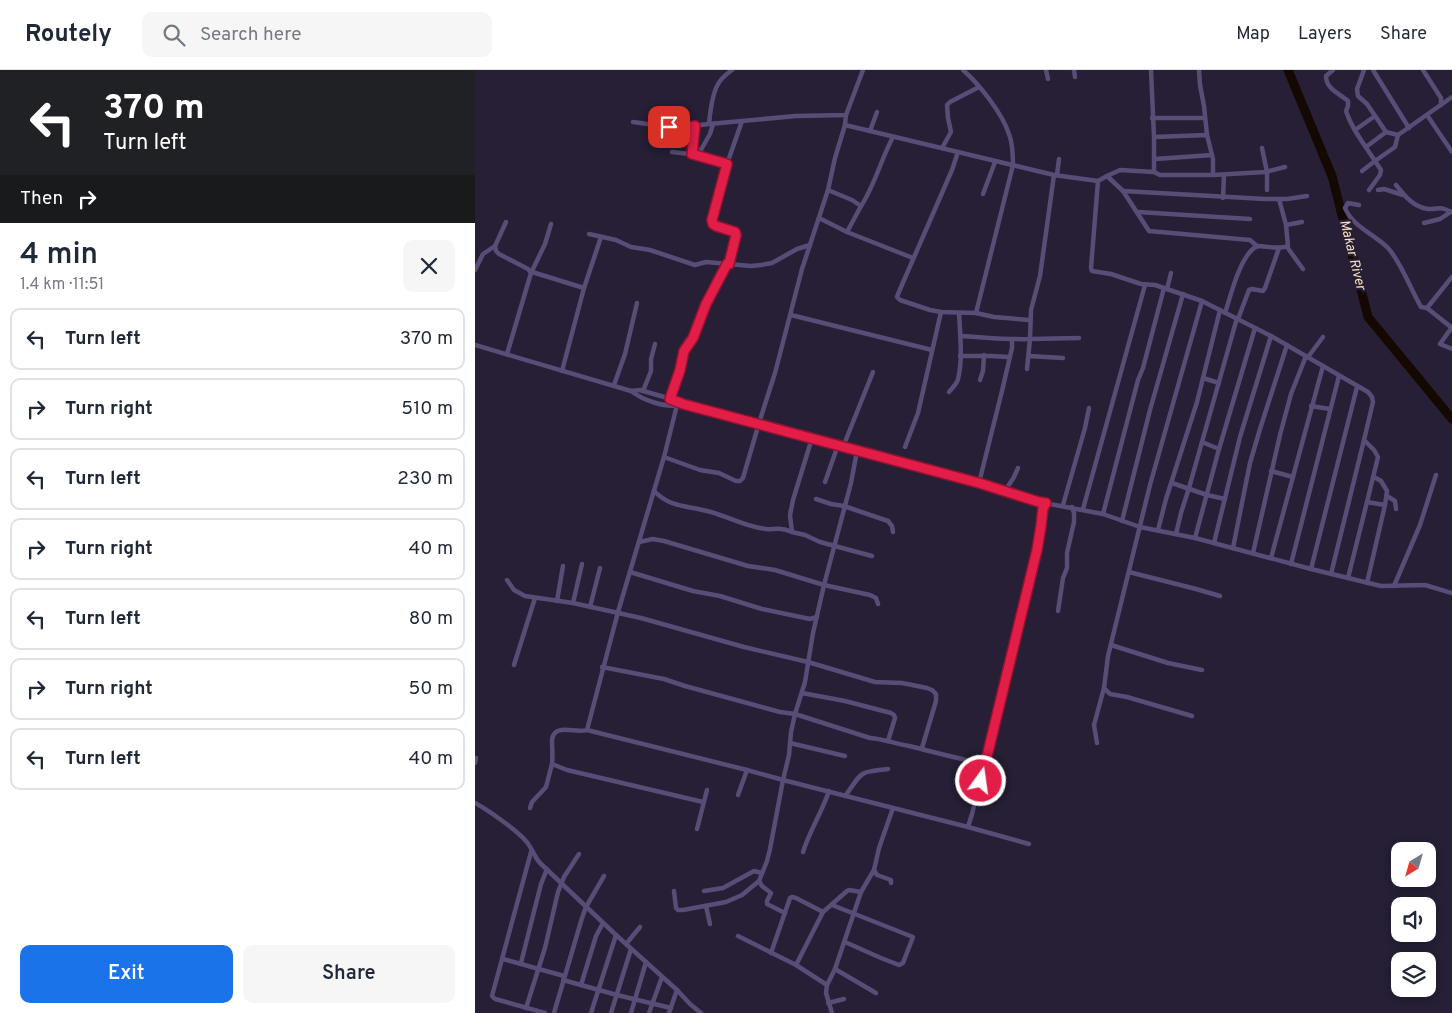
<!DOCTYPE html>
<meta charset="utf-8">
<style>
body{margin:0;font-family:Overpass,sans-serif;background:#f6f6f7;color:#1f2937;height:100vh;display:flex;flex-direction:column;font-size:19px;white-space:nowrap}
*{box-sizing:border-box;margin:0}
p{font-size:16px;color:#747a83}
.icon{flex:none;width:28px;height:28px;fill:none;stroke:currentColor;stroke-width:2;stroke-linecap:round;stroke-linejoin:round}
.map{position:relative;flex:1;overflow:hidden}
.side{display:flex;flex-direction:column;background:#fff;width:475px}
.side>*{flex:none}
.hud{background:#202124;color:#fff;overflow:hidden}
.needle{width:32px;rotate:217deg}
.tools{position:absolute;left:916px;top:772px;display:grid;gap:10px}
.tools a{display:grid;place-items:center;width:45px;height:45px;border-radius:10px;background:#fff;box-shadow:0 2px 8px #0003;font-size:25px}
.pin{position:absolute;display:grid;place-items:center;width:42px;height:42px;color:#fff;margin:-21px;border-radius:10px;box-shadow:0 2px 8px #0006}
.me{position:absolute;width:55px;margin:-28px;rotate:14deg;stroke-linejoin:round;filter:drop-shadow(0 0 4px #0008)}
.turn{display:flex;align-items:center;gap:18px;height:105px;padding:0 20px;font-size:22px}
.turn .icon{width:65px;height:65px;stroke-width:2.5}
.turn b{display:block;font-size:35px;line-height:42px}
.then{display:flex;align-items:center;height:48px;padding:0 20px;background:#0003;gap:10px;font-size:19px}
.round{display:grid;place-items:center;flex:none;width:52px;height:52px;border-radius:10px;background:#f6f6f7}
.summary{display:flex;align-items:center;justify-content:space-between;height:85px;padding:0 20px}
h1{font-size:30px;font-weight:600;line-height:38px}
.cta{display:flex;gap:10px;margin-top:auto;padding:10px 20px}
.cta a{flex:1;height:58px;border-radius:10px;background:#1a73e8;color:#fff;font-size:20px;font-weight:600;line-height:58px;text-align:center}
.cta a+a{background:#f6f6f7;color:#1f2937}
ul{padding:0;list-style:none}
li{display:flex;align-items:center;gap:15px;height:62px;margin:0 10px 8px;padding:0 10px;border:2px solid #e0e1e3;border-radius:10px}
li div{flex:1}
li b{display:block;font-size:19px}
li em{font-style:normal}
header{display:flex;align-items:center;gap:30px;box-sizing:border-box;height:70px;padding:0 25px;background:#fff;border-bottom:1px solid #e0e1e3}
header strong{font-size:24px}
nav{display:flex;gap:28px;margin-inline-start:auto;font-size:18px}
.search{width:350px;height:45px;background:#f6f6f7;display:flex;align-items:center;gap:12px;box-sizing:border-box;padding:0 18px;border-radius:10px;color:#747a83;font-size:19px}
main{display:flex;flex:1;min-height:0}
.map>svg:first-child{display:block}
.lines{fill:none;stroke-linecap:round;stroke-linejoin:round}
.river{stroke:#140800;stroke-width:9}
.street{stroke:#594d77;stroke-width:4.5}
.route-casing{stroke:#92132f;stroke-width:12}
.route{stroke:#e11d48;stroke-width:9}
.labels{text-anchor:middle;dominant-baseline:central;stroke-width:4.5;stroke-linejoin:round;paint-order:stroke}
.water-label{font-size:14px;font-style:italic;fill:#f8dfbf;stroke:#261f35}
</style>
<header>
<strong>Routely</strong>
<div class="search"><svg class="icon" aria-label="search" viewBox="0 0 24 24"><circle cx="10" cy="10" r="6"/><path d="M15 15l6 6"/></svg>Search here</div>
<nav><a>Map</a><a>Layers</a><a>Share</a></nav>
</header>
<main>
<section class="side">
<div class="hud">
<div class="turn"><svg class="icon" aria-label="left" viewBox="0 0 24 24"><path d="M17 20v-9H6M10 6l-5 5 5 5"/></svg><div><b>370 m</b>Turn left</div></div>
<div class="then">Then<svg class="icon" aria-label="right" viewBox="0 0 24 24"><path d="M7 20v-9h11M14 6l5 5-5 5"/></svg></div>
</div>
<div class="summary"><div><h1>4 min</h1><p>1.4 km · 11:51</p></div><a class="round"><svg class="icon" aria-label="close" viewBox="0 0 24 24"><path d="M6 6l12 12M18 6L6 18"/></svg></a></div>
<ul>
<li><svg class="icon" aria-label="left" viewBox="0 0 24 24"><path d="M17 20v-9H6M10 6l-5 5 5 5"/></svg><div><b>Turn left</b></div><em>370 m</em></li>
<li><svg class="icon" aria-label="right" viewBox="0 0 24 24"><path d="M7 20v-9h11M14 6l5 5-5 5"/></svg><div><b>Turn right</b></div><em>510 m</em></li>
<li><svg class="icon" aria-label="left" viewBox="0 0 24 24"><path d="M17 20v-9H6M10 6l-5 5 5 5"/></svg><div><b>Turn left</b></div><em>230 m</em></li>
<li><svg class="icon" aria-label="right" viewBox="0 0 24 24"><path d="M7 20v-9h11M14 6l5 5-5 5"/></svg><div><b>Turn right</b></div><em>40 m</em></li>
<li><svg class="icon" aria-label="left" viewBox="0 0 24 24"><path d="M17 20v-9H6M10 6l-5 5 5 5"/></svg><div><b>Turn left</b></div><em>80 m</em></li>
<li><svg class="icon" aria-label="right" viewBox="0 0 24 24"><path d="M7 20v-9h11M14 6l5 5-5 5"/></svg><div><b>Turn right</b></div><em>50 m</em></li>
<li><svg class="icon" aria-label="left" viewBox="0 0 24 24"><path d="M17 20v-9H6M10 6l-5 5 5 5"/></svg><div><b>Turn left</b></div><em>40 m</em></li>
</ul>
<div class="cta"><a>Exit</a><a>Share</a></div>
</section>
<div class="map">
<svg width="977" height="943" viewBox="0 0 977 943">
<rect width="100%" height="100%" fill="#261f35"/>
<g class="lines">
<polyline class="river" points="813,0 857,106 893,247 977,349"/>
<g class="street">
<path d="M257,0C253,3 248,7 245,11C238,20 235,43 234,54L321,46L371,45L388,0"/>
<path d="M488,0C505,15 527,43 534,64C538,74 538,85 538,95L501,243"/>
<polyline points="571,0 573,9"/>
<polyline points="599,0 600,7"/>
<polyline points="676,0 679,67 679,102 645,100 632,106 648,121 674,161 775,170 782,176"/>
<polyline points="724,0 725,15 729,36 732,65"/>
<path d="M858,0L851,6C851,19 864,23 873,31V36L871,41C877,60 890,75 900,91L920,77L923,65L977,27"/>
<polyline points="889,0 882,19 883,26 892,34 911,62 923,65"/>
<polyline points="898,0 934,58"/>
<polyline points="948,0 966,28 966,35"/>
<polyline points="952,45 977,82"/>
<polyline points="677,48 730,48"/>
<polyline points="158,52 201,58 234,54"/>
<polyline points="370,55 579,105 623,111 632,106"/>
<polyline points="880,60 900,46"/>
<polyline points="395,61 402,42"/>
<polyline points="891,77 911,62"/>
<polyline points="467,78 476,62 473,48 472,35 475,32 504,17"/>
<polyline points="787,78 792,102 792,120"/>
<polyline points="197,82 223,85 235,64 238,54"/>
<polyline points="483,82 477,100 423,224 422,227 425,230 455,240 466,242 501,243 519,247 554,250"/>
<polyline points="217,84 220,56"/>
<polyline points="223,85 252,94"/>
<polyline points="680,89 737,85"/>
<polyline points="887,101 900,91 906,100 905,105 894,120"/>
<polyline points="679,102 685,105 738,105 738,89 732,65 679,67"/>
<polyline points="582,105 584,89"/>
<polyline points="738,105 790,102 810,97"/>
<polyline points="623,111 616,198 617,201 636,204 666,214 680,215 689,218 727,231 796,266 893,322 897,327 898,332 889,370 899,380 903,387 892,432 910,435 892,513"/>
<path d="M921,115C929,125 938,137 953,139C964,140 963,135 976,142"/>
<polyline points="353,120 377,130 386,136 372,162"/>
<polyline points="903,120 909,119 928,125"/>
<polyline points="648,121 790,129 812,129 832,126"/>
<polyline points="508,124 520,92"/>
<polyline points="748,128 749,105"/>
<path d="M884,135L873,133L870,138C878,157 899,164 913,178C926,192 936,220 946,237L952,238L977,207"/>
<path d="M386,136C400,115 406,89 418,67"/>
<polyline points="663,142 775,149"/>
<polyline points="344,148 372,162 438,188"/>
<polyline points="31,152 20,176 21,181 24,184 53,199 56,203 32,284"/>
<polyline points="949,153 965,149 977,141"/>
<polyline points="811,155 827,152"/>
<polyline points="114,164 141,170 156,177 175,180 220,195 231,192 276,196 286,195 297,193 322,179 335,175"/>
<polyline points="812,177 828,199"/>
<polyline points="254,194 261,165 260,162 241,156 238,154 237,150 252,94 267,51"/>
<polyline points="0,200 8,184 20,176"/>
<polyline points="57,202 109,218"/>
<polyline points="56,203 70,174 76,154"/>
<polyline points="692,219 696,203"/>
<polyline points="952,238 977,258"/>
<path d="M750,243C756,225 765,185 782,176C792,176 804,180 813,176L811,155L804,129"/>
<polyline points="316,245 457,280"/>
<polyline points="763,249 774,220 777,219 788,221 790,218 804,178"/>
<polyline points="977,257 965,274 977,279"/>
<path d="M485,266C508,267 532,270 555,269L556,240L565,206L579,105"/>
<path d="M0,275L156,321C168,330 189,338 205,335"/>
<polyline points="485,286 516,286 534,287"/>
<polyline points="554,286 588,288"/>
<polyline points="833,287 848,267"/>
<polyline points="552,299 555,269 604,268"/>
<polyline points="87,301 109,218 126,167"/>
<polyline points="728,308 744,313"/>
<polyline points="505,310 508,301 509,285"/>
<polyline points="139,315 150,284 162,233"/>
<polyline points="156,321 165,320 203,331 208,333 504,413 564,432 628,444 665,457 720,468 836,499 906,516 950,515 977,523"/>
<polyline points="168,321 176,301 176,289 180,274"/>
<path d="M474,322C477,318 482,314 483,309C488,290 485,262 484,243"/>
<polyline points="195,329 205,300 209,281 218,268 231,234 252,194"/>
<polyline points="203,331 189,387 143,542 112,660 272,700 308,710 493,757"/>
<polyline points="836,336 855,339"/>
<polyline points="337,368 318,430 315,445 317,462 330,465 345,472 397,486"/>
<polyline points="727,372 744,379"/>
<polyline points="368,377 398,302"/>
<polyline points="430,377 443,343 466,242"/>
<polyline points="189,387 225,400 244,403 261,411 265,411 268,408 284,353 300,303 327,199 353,120 360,88 370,55 371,45"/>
<polyline points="796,401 818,407"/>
<polyline points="899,407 906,411 912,421 910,435"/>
<polyline points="350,412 363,375"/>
<polyline points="504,413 527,321 537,278 537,270"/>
<polyline points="697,413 732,425 750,429"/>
<path d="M179,421C197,439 213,435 236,442C254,447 271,457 291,459C296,460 301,458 306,459C310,459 314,461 317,462"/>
<polyline points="530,421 539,407 543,398"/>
<polyline points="912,426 920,431 921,439"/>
<polyline points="341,429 356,434 369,436 413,451 417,456 418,462"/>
<polyline points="588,435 610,358 614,338"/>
<polyline points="608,439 670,215"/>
<polyline points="628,444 663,310 668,298 689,218"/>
<polyline points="647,451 675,340 708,224"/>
<polyline points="683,460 691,429 722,332 745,240"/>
<polyline points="701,464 706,443 714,418 762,248"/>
<polyline points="720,468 744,379 780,258"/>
<polyline points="164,472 178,469 189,471 273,496 300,500 349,515 395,525 401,528 403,534"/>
<polyline points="739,473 765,367 796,266"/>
<polyline points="758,478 775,393 785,359 812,275"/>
<polyline points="778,483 805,365 816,324 831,286"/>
<polyline points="796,488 848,296"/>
<polyline points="816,494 864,306"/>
<polyline points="836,499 882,317"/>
<polyline points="155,502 218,521 245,526 287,539 335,549 342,547"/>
<polyline points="654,502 721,519 745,526"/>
<polyline points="856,504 889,370"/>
<polyline points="873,508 892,432"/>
<polyline points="32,510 39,520 50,526 98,533 166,548 269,577 333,592 400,612 427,613 452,618 457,620 461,624 461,631 447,678"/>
<polyline points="919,516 945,455 961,405"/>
<polyline points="82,531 88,496"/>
<polyline points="98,533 107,494"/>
<polyline points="115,537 125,498"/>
<polyline points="583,541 588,508 592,498 592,483 599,452 599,443 597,437"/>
<polyline points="636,575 693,593 727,600"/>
<polyline points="39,595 60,528"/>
<path d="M127,597L189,609L210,616L305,642L320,644L395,668C409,669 421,674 434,676C459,682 484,689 510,694"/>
<polyline points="629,618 635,624 652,627 717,646"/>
<polyline points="327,623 370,631 416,643 419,645 420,648 413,671"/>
<path d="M112,660C101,664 79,652 77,670C77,678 78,686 77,694L92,700L228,732"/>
<polyline points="315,673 370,686"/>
<polyline points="622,673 619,655 629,618 633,586 675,415 727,231"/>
<polyline points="0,693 1,688"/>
<polyline points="263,725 272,700"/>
<path d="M370,726C388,702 382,702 413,699"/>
<path d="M0,733C13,740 40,759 50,770C57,777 58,785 65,793L141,865L202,920L194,943"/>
<polyline points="55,738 57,732 71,717 77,694"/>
<polyline points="222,759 232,720"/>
<path d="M554,774L493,757L497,744L510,694L561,480C565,465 572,445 564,432"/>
<polyline points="56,782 17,926 20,929 24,930 70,943"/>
<path d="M328,782C335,760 347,742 354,721"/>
<polyline points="399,800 402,805 416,810 416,813"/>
<polyline points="284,811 287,816 296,823 292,831 292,834 310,843"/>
<polyline points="199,821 201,838 203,840 208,840 251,832 267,825 284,811 292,791 295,779 308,710 314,685 316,662 320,644 330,612 338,563 349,515 376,413 382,381"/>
<polyline points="229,821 248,818 279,801 287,803"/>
<polyline points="357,835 438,867 428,893 424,895 406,888 370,872"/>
<polyline points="231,836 235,854"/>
<polyline points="263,866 321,895"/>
<polyline points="151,874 165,857"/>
<polyline points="296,883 315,828 317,827 321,828 348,842"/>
<polyline points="28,889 89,906"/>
<polyline points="46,893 66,814 72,799"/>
<polyline points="360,899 401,923"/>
<polyline points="88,910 142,925 196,938"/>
<polyline points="106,915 121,866 128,853"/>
<polyline points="352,915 321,895 348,842 372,821 374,820 386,822 399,800 404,778 418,738"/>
<polyline points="202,920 215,934 226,943"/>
<polyline points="353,933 369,929"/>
<polyline points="51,938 70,878 83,822 89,807 104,784"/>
<polyline points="79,943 107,848 111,837 129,806"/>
<polyline points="116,943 141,865"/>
<polyline points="136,943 156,879"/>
<polyline points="156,943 171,892"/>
<polyline points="174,943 187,907"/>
<polyline points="357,943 351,923 352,915 360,899 386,822"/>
</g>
</g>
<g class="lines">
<defs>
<polyline id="route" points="194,57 206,58 220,56 217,84 252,94 237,150 238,154 241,156 260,162 261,165 254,194 252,194 231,234 218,268 209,281 205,300 195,329 208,334 504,413 564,432 571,433 568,438 566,456 562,480 506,711"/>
</defs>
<use href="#route" class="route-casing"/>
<use href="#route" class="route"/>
</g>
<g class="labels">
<g class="water-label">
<text transform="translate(877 185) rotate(76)">Makar River</text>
</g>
</g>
</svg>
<div class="tools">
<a><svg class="needle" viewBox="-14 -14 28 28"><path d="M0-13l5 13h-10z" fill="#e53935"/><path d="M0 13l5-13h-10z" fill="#747a83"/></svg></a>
<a><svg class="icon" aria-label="sound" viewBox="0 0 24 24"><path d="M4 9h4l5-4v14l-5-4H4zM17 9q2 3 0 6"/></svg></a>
<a><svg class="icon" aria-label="layers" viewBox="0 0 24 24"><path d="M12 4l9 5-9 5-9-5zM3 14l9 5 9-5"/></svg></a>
</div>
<div class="pin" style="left:194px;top:57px;background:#d93025"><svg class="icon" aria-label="arrive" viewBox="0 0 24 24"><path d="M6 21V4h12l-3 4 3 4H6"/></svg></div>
<svg class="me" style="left:506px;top:711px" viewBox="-20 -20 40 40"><circle r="17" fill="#e11d48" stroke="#fff" stroke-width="3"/><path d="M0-11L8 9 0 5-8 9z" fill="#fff"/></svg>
</div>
</main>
